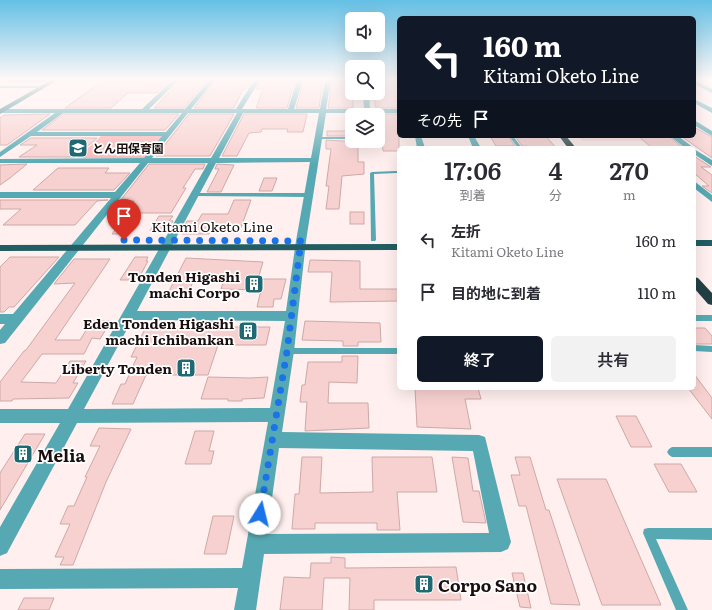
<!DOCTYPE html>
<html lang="ja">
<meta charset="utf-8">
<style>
body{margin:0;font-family:Literata,"Noto Sans JP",serif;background:#f2f2f3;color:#2b2b33;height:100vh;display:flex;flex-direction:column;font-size:15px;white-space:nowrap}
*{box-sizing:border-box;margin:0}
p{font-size:13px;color:#7c7c81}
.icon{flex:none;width:22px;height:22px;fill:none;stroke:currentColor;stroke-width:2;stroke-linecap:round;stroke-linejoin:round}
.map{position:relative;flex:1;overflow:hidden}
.details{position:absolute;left:397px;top:146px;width:299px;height:244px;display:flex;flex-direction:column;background:#fff;border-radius:6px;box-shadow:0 4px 16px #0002}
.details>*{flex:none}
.hud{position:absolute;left:397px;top:16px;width:299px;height:122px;border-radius:6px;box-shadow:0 4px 16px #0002;background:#111827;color:#fff;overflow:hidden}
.controls{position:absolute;left:345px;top:12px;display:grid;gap:8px}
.controls a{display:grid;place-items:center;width:40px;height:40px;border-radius:6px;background:#fff;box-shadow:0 4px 16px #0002;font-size:20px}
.pin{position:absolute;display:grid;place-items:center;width:34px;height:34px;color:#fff;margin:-41px -17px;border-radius:50% 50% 50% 0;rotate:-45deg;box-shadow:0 0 4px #0007}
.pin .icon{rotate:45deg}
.me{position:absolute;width:44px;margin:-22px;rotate:9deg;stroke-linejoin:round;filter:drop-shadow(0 0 3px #0008)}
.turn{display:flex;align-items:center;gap:14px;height:84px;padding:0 20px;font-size:18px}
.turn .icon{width:52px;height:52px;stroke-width:2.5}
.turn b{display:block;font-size:28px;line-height:34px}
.then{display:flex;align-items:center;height:38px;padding:0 20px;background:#0003;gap:8px;font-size:15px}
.eta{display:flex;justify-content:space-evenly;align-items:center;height:68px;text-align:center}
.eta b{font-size:24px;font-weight:600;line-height:28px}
.action{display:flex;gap:8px;margin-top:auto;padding:8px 20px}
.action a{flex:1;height:46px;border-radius:6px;background:#111827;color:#fff;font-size:16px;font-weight:600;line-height:46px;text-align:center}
.action a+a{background:#f2f2f3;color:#2b2b33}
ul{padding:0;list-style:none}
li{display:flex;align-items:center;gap:12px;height:52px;padding:0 20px}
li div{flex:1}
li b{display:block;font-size:15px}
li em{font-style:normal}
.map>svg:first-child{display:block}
.built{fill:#fee1e0}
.green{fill:#fab6b6}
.building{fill:#f7d1d0;stroke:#cda9a8}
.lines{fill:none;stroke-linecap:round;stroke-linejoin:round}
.lane{fill:#56a9b3;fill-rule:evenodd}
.street{fill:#56a9b3;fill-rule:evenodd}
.secondary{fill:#327d85;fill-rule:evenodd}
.primary{fill:#215d63;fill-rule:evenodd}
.highway{fill:#224044;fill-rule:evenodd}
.route{stroke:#1a73e8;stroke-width:7;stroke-dasharray:0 12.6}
.labels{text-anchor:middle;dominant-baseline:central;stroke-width:3.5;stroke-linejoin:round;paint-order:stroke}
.far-poi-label{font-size:12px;font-weight:bold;fill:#1a0e0e;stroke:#fff;text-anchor:start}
.street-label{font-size:14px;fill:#1a0e0e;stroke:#fff}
.poi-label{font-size:14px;font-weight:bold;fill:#1a0e0e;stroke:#fff;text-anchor:end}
.near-poi-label{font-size:17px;font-weight:bold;fill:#1a0e0e;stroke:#fff;text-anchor:start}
</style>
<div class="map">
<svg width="712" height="610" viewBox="0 0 712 610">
<rect width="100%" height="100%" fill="#ffefee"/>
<polygon class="built" points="577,136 670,136 677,141 582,141"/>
<polygon class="green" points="102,135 163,135 144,158 77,158"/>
<g class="building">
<polygon points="199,80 207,80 184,108 154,108 178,83 197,82"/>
<polygon points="216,80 252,80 246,89 243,89 234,108 194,108"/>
<polygon points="261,80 295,80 287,108 256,108 263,89 256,89"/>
<polygon points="304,80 323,80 319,108 296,108"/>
<polygon points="332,80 346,80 347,91 353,93 353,108 328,108"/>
<polygon points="378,80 390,80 392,86 395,85 395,80 397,80 399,108 376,108 373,93 378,93"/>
<polygon points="102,81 157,81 155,83 168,83 157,93 128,93 111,108 65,108"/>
<polygon points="50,114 7,145 0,145 0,118 4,115"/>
<polygon points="63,114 179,114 165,130 42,130"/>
<polygon points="189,114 234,114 210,156 156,156"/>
<polygon points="244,114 307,114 303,132 287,132 288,129 262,129 261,132 249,133 237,156 222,156"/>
<polygon points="377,114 399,114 399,151 383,151 380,115"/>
<polygon points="694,127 712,137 712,158 681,136 694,136"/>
<rect x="327" y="131" width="25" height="5"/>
<polygon points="490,136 508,136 515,146 496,146"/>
<polygon points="515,136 546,136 556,148 522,146"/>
<polygon points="638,136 669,136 683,148 651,147"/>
<polygon points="31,138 97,138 75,157 19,157 37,145 20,145"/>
<polygon points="326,140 358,142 358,162 364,162 364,174 342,176 339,209 326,209 329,186 326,186 331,149 326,149"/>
<polygon points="694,156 711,167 701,167 712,175 712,193 702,186 709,186 694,173"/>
<polygon points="27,164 10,178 0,185 0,165"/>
<polygon points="149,164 205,164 203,169 195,169 183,188 186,188 171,213 139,213 125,234 112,234 130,210 127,210 134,201 120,201"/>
<polygon points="217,164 234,165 221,192 207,192 219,169 215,169"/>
<polygon points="58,168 109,168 105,173 130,173 114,190 33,190"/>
<polygon points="264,178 277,178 272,191 259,191"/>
<polygon points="0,200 108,200 97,201 75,225 3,225 21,209 0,209"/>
<polygon points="234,200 251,200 240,230 211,230 209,234 182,234 183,231 181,231 187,221 198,221 202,214 228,214"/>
<rect x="350" y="212" width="14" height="12"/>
<polygon points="159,216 173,216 169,221 173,221 167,231 150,231"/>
<polygon points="10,257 59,257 14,307 9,307 4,312 0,312 0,267"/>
<polygon points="135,257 148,257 146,261 148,261 140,276 137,276 135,280 120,280"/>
<polygon points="186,258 263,262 258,279 286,279 281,299 274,299 273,307 257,307 261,290 221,289 224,280 194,279 188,294 168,293"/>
<polygon points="74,259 110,259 55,340 80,340 92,321 111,321 100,339 92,338 84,354 42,354 21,382 56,383 70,361 86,361 73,383 78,383 69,398 13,399 12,401 0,401 0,382 24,351 26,350 75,283 54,284"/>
<polygon points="310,260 360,261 360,289 399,289 399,301 330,302 332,272 308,272"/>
<polygon points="305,321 380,323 381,342 358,342 358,346 343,346 343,341 302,340"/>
<polygon points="210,322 224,322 222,327 270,327 266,345 218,345 208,375 146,375 133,404 112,404 121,384 125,384 137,357 131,357 145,329 180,329 183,323"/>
<polygon points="694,328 705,328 712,336 712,344 694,344"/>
<polygon points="342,356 358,356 357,383 329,382 328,403 368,403 369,428 305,431 307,402 300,402 302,385 305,385 308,362 342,362"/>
<polygon points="694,374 712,398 712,419 688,388 694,388"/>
<polygon points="208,377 250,378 268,377 264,398 242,399 242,401 228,401 228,399 201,399"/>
<polygon points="415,388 478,388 481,399 465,399 471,429 417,427"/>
<polygon points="616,416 636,416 652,447 631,447"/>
<polygon points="99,428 131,429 106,482 73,565 60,565 64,557 55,557 70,524 60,524 68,506 74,506 87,477 85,477 100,446 90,446"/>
<polygon points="195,431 214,431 209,451 214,451 211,464 185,464"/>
<polygon points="25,434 45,434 0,510 0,473"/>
<polygon points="302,457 322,457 320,493 373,492 372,457 432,457 437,492 397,492 400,530 377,530 377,523 315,523 315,529 292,529 295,494 299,494"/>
<polygon points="452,457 468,458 473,491 479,491 486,523 463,522"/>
<polygon points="515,457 530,457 546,510 549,510 580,605 551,604 526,506 519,506 511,475 520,475"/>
<polygon points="654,464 681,464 697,492 669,492"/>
<polygon points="557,479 606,479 661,605 602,605"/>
<polygon points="213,516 234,516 226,554 204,554"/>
<polygon points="331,557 345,558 345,568 456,567 461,600 374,600 374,610 349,610 350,578 324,578 322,610 280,610 284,577 310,578 311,563 331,563"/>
<polygon points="512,573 523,573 531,608 520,607"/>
<polygon points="24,598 54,598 49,610 18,610"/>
</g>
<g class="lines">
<g class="lane">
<polygon points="6,80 46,80 48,81 46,82 7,82"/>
<polygon points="391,80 394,80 394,84 392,84"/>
<polygon points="0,86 36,86 38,87 36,88 0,88"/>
<polygon points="509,136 513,136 522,148 518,148"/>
<polygon points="319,137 352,137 352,139 318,139 318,137"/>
<polygon points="395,171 397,171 397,173 374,174 376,240 375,241 371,241 370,173 372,172"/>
<polygon points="195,193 308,193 311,195 308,197 193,196 192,195"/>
<rect x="694" y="315" width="18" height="6"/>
<polygon points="694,345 712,346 712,352 694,351"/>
<polygon points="287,348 399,348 399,354 287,354 284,353 283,351 284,349"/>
<polygon points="672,447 712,447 712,457 672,457 669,455 667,452 669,449"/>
<polygon points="648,528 712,528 712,540 656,539 688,610 676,610 643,533 644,529"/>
</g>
<g class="street">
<path d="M173,80H179L149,109H185L209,80H215L191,109H236L254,80H260L242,109H288L297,80H303L294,109H320L325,80H331L326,109H364L363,93H369L370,109H399V113H326L306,241L294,351L282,432L479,435L485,437L511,542L508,549L501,552L264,554L256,610H234L238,588L0,589V569L242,568L268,422L77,423L7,553L0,556V527L60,423H0V409H68L208,163H148L5,343L0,344V330L5,324H0V314H13L111,198H0V192H115L140,163H0V159L144,158L162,136H31L0,157V152L55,113H0V109H142ZM63,113H182L166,132H37ZM188,113H237L211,158H152ZM243,113H319L311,158H219ZM310,162L296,241L286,311H137L216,163ZM132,320L285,321L270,408L84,409ZM279,448L473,451L489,533L267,534Z"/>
<polygon points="694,80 712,89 712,93 694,84"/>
<polygon points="694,99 712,108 712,113 694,103"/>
<polygon points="694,120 712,131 712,136 694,125"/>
<polygon points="415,136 421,136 425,148 417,148"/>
<polygon points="468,136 474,136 481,148 473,148"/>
<polygon points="670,136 678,136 694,148 685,148"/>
<polygon points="694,149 712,160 712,166 694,154"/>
<polygon points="694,181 712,195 712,202 694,188"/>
</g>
<polygon class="secondary" points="51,80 58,80 0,114 0,109"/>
<g class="primary">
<rect x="694" y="240" width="18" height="6"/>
<polygon points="399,244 399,250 0,251 0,245"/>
</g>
<g class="highway">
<polygon points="559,136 566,136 576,148 568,148"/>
<polygon points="694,277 698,278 712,293 712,305 708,304 694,288"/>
</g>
</g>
<linearGradient id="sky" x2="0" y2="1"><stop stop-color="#64c0e5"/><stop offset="0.48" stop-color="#fff8f7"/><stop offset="1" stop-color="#fff8f7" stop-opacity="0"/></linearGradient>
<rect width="712" height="165" fill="url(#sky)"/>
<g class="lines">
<polyline class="route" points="124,240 301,241 287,351 260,514"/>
</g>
<defs>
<symbol id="school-square" viewBox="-11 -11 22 22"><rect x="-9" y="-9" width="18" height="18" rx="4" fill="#1f6a72" stroke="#fff"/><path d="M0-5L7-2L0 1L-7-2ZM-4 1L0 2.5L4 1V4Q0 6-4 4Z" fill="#fff"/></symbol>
<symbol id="building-square" viewBox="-11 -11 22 22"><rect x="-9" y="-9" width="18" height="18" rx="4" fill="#1f6a72" stroke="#fff"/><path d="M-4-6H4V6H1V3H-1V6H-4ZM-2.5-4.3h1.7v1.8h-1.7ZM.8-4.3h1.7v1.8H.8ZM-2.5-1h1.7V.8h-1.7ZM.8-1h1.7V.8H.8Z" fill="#fff"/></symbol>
</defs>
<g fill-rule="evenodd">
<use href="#school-square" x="67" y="137" width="22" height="22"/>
<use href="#building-square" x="243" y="273" width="22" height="22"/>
<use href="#building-square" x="237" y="320" width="22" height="22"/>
<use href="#building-square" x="175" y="357" width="22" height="22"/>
<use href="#building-square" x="12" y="443" width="22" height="22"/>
<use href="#building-square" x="413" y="573" width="22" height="22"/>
</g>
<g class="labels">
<g class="far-poi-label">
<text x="92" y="148">とん田保育園</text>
</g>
<g class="street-label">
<text x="212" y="226">Kitami Oketo Line</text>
</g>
<g class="poi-label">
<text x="240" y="276">Tonden Higashi<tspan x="240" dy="16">machi Corpo</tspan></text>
<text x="234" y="323">Eden Tonden Higashi<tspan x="234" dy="16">machi Ichibankan</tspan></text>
<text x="172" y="368">Liberty Tonden</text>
</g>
<g class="near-poi-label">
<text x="37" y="454">Melia</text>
<text x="438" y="584">Corpo Sano</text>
</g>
</g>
</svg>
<div class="controls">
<a><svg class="icon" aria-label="sound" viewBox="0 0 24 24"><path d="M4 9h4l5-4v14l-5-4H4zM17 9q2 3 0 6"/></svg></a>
<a><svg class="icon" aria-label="search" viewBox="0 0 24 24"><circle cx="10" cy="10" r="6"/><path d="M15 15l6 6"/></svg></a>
<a><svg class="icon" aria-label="layers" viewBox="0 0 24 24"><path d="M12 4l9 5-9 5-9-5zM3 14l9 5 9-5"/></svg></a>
</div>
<div class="pin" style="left:124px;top:240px;background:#d93025"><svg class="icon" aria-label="arrive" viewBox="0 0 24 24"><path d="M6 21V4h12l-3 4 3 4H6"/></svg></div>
<svg class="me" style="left:260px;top:514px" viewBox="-20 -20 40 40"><circle r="19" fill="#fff"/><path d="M0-13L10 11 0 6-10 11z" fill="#1a73e8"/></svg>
<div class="hud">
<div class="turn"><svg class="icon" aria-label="left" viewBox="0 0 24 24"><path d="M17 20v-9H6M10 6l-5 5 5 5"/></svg><div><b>160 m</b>Kitami Oketo Line</div></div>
<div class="then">その先<svg class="icon" aria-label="arrive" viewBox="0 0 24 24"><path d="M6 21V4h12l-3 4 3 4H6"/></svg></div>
</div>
<section class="details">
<div class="eta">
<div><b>17:06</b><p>到着</p></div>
<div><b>4</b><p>分</p></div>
<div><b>270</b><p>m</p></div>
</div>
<ul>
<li><svg class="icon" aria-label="left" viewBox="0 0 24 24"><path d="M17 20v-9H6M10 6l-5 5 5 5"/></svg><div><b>左折</b><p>Kitami Oketo Line</p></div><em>160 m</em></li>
<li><svg class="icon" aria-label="arrive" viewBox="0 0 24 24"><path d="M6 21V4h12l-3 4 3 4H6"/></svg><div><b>目的地に到着</b></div><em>110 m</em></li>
</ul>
<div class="action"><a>終了</a><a>共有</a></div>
</section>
</div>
